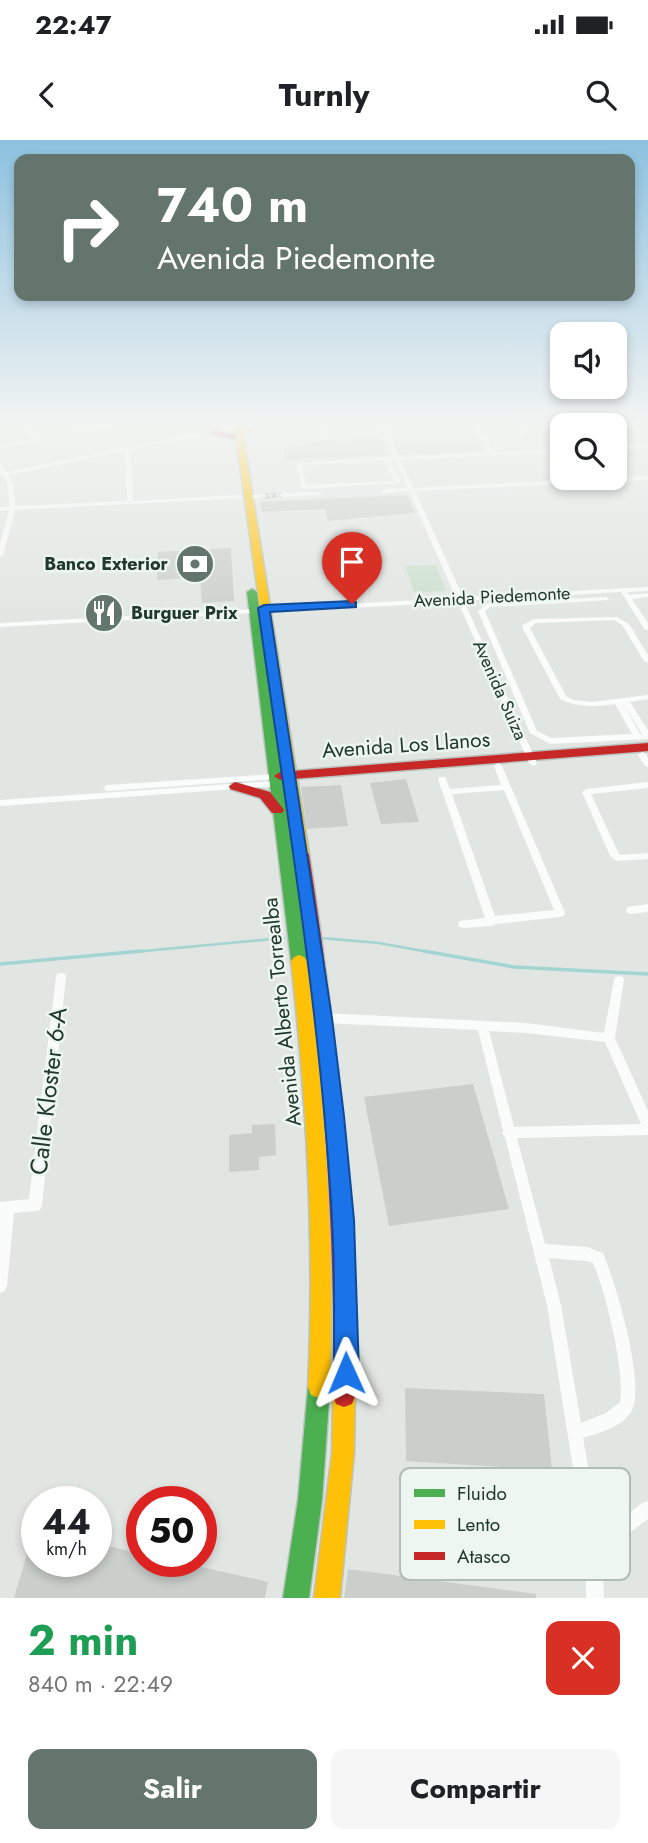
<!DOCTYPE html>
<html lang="es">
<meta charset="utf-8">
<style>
body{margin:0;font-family:Jost,sans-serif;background:#f6f6f6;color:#202124;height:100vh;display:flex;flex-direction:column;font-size:26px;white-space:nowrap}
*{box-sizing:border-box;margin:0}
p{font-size:23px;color:#757577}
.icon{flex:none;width:38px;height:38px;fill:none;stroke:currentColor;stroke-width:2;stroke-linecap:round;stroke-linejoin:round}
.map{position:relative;height:1458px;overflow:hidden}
.panel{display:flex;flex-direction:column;background:#fff;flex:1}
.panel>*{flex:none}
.banner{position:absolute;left:14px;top:14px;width:621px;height:147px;border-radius:14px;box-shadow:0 4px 10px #0003;background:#64756d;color:#fff;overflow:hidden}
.controls{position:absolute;left:550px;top:182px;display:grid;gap:14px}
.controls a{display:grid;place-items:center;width:77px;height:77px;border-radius:14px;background:#fff;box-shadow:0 4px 10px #0003;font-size:35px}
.speed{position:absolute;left:21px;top:1346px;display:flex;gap:14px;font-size:35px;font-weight:700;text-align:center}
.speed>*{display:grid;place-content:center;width:91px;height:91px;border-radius:50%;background:#fff;box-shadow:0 4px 10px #0003;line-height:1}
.speed small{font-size:18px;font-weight:400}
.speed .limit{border:10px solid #d22;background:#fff;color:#111}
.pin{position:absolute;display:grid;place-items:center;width:60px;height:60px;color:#fff;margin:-72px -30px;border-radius:50% 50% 50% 0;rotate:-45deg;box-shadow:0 0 7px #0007}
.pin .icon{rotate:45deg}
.me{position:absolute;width:77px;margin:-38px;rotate:359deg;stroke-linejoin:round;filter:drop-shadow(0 0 5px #0008)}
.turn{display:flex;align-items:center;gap:24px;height:147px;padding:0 28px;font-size:32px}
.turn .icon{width:91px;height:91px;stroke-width:2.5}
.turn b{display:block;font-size:49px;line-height:60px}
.round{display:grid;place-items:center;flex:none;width:74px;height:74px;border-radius:14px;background:#f6f6f6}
.head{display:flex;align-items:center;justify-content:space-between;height:119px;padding:0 28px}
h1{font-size:42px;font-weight:700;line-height:52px;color:#1e9e55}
.primary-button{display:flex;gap:14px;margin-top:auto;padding:14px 28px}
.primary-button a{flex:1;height:80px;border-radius:14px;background:#64756d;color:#fff;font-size:28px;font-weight:700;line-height:80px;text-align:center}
.primary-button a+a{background:#f6f6f6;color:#202124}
.status{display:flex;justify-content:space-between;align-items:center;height:49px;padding:0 35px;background:#fff;direction:ltr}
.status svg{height:19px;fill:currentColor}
header{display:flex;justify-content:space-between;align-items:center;height:91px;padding:0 28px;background:#fff;font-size:32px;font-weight:700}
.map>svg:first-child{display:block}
.green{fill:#cadfcc}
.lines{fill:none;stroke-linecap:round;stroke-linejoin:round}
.stream-far1{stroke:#a3d4d1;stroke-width:2.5}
.stream{stroke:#a3d4d1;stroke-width:3.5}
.building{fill:#cacfcc}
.street-tunnel{stroke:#bbc3bf;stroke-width:5;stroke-dasharray:5 2.5;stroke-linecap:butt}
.fast-casing{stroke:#bac3be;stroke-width:3}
.slow-casing{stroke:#bac3be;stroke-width:3}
.jam-casing{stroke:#bac3be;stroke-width:3}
.street{fill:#fafbfb;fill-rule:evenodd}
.fast{fill:#4caf50;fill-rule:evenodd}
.slow{fill:#ffc107;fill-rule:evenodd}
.jam{fill:#c62828;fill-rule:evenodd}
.route{fill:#1a73e8;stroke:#114b97;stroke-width:2}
.labels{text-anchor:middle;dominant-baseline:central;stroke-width:5;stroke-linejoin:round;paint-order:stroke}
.far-poi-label{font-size:18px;font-weight:bold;fill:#21382d;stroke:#eef6f1;text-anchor:end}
.far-street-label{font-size:18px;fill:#21382d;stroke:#eef6f1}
.street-label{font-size:21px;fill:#21382d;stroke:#eef6f1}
.near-street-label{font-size:24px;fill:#21382d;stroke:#eef6f1}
.key{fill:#eef6f1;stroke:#b0bdb6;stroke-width:2}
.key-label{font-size:19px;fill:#21382d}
</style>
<div class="status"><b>22:47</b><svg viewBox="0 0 49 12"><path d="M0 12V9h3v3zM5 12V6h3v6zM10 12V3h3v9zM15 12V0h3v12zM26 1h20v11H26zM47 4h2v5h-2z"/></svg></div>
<header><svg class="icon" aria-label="back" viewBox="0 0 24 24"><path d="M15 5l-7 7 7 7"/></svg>Turnly<svg class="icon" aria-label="search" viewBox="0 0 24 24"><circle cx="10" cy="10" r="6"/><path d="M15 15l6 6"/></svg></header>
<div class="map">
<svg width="648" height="1458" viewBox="0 0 648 1458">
<rect width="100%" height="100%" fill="#e1e6e3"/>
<g class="green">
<polygon points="476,296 485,311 399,315 393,300"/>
<polygon points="436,425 446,451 414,452 405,426"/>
</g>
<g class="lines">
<g class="stream-far1">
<polyline points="321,798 379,803 434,813"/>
<polyline points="123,813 284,798"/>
</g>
<g class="stream">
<polyline points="424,811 514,827 648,834"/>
<polyline points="0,824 142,811"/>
</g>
</g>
<g class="building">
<polygon points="380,297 385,315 285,320 284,308 323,300 349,302 354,298"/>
<polygon points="407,355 415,373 328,381 325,369 262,372 260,362"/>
<polygon points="231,408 234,461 202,463 200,437 157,440 158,412"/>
<polygon points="406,639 419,682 381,684 370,643"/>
<polygon points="341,645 348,686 307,689 301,647"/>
<polygon points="473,944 509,1069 389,1086 364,957"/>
<polygon points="275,984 276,1015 259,1017 259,1030 229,1032 229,995 252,993 252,985"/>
<polygon points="405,1248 544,1254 552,1330 406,1321"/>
<polygon points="35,1387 37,1421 96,1421 96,1403 142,1414 142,1421 174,1421 268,1442 265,1458 14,1458"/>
<polygon points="348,1429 536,1454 536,1458 344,1458"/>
</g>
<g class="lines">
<polyline class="street-tunnel" points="264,356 282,355"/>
<defs>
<g id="fast">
<polygon points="252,449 257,452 307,821 304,825 299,827 294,825 291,821 247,452"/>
<polygon points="319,1236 327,1239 330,1247 322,1360 309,1458 283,1458 298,1360 308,1247 311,1239"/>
</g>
<g id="slow">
<polygon points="234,284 242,284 242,289 254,284 260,286 243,294 309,714 302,719 295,714"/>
<path d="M299,815L304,817L307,821C325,963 335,1104 330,1247L327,1255L319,1258L311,1255L308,1247C315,1104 307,963 291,821L294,817Z"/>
<polygon points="344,1245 352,1248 355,1256 354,1313 340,1458 314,1458 332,1313 333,1256 336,1248"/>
</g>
<g id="jam">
<polygon points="214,290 235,295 236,297 232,299 211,294 210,292"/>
<polygon points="648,603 648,611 280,640 274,636 280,632"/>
<polygon points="235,642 270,652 284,670 282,673 272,673 260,658 230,649 229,646"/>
<path d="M302,709L309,714C337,894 355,1074 355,1256L352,1264L344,1267L336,1264L333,1256C336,1074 320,894 295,714Z"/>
</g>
</defs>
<use href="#fast" class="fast-casing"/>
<use href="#slow" class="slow-casing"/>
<use href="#jam" class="jam-casing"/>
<g class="street">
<polygon points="22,284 27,284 39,298 111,284 122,284 0,309 0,305 34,299"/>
<path d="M261,284H303L234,289L131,310L133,361L240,355L243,357L242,358L15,370L3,415L0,417V404L9,370L0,371V367H9C10,356 8,347 4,336L0,337V333H2L0,330V324L7,332L234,285ZM125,311L127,361L15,366L14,347L9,335Z"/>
<polygon points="320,284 325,284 330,300 325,299"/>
<path d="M380,284H385L399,317L488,312L473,284H478L484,296L518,295L521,288H525L522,297L486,299L493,312L562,308V312L401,320L413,348L648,336V340L415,351L463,457L648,447V451L628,452L629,455L648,453V457L632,459L648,483V490H645L621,452L464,461L537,623L536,625L533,626L529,623L458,462L0,487V483L456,458L409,351L383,353L380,351L383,349L408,348L396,320L390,321L401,342L400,343L304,349L301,347L297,323L394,317ZM384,321L394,341L306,345L302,325Z"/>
<polygon points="587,284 618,284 614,286"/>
<polygon points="533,285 564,285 562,285 562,288 531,288 531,286"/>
<polygon points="648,305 648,309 614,310 614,306"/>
<polygon points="321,352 321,354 319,355 282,357 279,355 282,353"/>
<polygon points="264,354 267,356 266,357 248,359 245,357 248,355"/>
<path d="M606,457L609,459L608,460L490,467L485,471L537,591L551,598L632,594L615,564C596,567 578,568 560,559L522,487L523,485L534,479L617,477L629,484L648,515V523L644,521L622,485L614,480L536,483L530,488L566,556L574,560L592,562L648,555V559L630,562L648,590V599L550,604L530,593L478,471L488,463ZM623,563L642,594H640Z"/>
<polygon points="642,612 645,613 648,618 648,627 645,626 638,615"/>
<path d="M498,623L502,626L565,773L564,776L560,777L496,784L492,786L463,788L459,787L458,784L459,781L485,778L438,639L439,637H445L450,649L501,645L494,626ZM504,650L554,770L495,776L452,654Z"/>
<polygon points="274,634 278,637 277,639 107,651 103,648 107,645"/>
<polygon points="275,641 279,644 278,646 0,666 0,660"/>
<polygon points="648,642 648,648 591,654 619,714 621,715 648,713 648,719 616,721 610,716 582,652 586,649"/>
<polygon points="648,764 648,772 631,774 627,773 626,770 627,767"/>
<polygon points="61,833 65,834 66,837 42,1065 40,1070 35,1071 14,1073 7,1146 5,1151 0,1153 0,1062 29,1059 56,837 57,834"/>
<path d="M619,836L623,837L624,840L615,898L648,971V995L517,998L545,1104L587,1107L603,1113C615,1141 647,1247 631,1272C622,1287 599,1293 583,1298L600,1395L642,1363L648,1361V1379L602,1414L604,1458H586V1410L547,1165L505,997L502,993L503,990L478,890L323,883L319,881L317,878L319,875L323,873L526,883L604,893L614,840L615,837ZM489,891L526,893L605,902L641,984L514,987ZM549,1118L587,1121L593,1123C606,1153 625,1231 620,1262L606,1273L581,1283L561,1165Z"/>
</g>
<use href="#fast" class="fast"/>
<use href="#slow" class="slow"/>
<use href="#jam" class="jam"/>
</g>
<linearGradient id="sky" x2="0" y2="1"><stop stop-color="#8cc1df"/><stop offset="0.58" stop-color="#f2f4f2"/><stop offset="1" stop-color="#f2f4f2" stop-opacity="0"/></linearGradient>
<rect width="648" height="488" fill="url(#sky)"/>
<path class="route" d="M352,461L356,462V467L270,472L332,878L344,976L354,1080L359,1233L355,1242L346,1246L338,1242L334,1233C334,1182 335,1131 332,1080C321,875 286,671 258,468L264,465Z"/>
<defs>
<symbol id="bank-disc" viewBox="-11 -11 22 22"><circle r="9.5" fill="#64756d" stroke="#eef6f1"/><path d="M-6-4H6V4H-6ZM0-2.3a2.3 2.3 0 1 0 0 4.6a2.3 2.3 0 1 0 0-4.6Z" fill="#fff"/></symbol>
<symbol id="restaurant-disc" viewBox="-11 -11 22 22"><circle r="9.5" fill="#64756d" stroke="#eef6f1"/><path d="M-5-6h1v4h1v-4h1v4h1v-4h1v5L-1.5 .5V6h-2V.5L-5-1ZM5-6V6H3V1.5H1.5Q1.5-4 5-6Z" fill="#fff"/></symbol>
</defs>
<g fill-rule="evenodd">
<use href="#bank-disc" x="173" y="402" width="44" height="44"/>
<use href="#restaurant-disc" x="82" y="451" width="44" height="44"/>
</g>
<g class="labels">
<g class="far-poi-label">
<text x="168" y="424">Banco Exterior</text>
<text x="131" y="473" text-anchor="start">Burguer Prix</text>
</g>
<g class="far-street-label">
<text transform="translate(492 457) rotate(-3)">Avenida Piedemonte</text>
<text transform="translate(500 550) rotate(66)">Avenida Suiza</text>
</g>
<g class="street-label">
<text transform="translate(406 605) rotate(-4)">Avenida Los Llanos</text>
<text transform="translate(282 872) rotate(-96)">Avenida Alberto Torrealba</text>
</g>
<g class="near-street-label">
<text transform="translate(48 951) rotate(-83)">Calle Kloster 6-A</text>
</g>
</g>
<rect x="400" y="1328" width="230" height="112" rx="10" class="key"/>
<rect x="414" y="1349" width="31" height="8" fill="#4caf50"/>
<rect x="414" y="1380" width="31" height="9" fill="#ffc107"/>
<rect x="414" y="1412" width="31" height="8" fill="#c62828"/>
<g class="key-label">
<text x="457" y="1360">Fluido</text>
<text x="457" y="1391">Lento</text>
<text x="457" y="1423">Atasco</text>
</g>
</svg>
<div class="controls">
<a><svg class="icon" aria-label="sound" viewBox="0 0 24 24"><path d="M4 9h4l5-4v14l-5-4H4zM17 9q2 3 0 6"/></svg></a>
<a><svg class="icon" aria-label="search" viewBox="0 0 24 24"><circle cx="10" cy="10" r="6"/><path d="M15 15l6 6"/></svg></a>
</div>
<div class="speed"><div>44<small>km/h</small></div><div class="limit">50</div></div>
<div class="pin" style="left:352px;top:464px;background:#d93025"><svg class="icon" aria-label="arrive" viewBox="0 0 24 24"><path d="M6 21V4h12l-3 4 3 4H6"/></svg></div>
<svg class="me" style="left:346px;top:1233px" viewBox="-20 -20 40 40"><path d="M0-17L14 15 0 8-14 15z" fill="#1a73e8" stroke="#fff" stroke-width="4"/></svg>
<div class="banner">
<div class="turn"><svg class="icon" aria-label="right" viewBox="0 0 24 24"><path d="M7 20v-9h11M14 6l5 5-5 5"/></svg><div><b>740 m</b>Avenida Piedemonte</div></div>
</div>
</div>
<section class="panel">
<div class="head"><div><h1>2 min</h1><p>840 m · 22:49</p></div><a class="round" style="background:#d93025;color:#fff"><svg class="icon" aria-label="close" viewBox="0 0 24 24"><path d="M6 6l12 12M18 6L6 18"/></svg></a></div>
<div class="primary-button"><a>Salir</a><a>Compartir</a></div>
</section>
